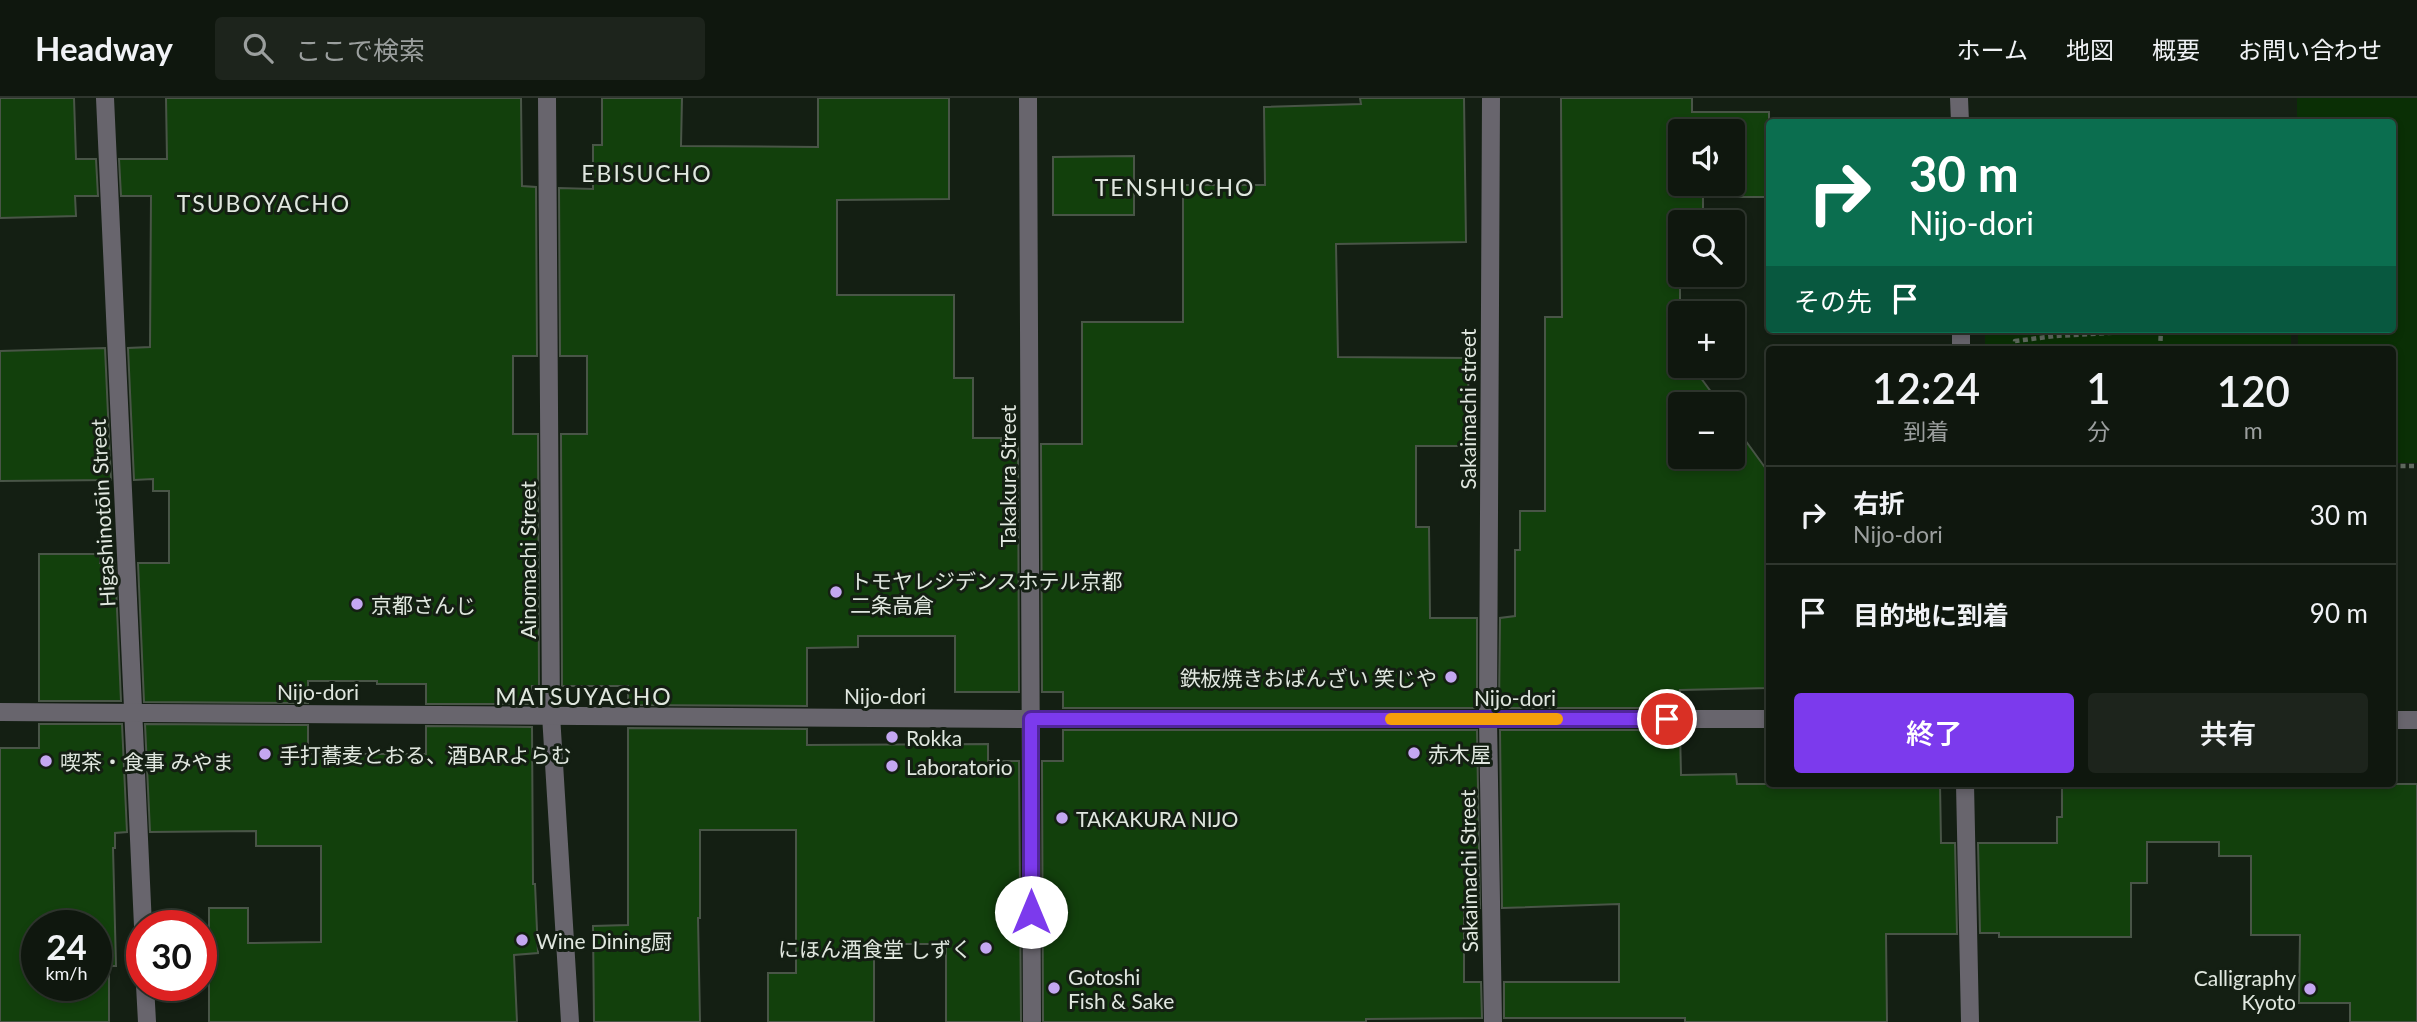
<!DOCTYPE html>
<html lang="ja">
<meta charset="utf-8">
<style>
body{margin:0;font-family:Lato,"Noto Sans JP",sans-serif;background:#1d241c;color:#f1f3f6;height:100vh;display:flex;flex-direction:column;font-size:26px;white-space:nowrap}
*{box-sizing:border-box;margin:0}
p{font-size:23px;color:#9b9f9e}
.icon{flex:none;width:38px;height:38px;fill:none;stroke:currentColor;stroke-width:2;stroke-linecap:round;stroke-linejoin:round}
.map{position:relative;flex:1;overflow:hidden}
.side{position:absolute;left:1766px;top:248px;width:630px;height:441px;display:flex;flex-direction:column;background:#0f170e;border-radius:7px;box-shadow:0 4px 10px #0003,0 0 0 2px #2f362e}
.side>*{flex:none}
.guide{position:absolute;left:1766px;top:21px;width:630px;height:214px;border-radius:7px;box-shadow:0 4px 10px #0003,0 0 0 2px #2f362e;background:#0b6e4f;color:#fff;overflow:hidden}
.buttons{position:absolute;left:1668px;top:21px;display:grid;gap:14px}
.buttons a{display:grid;place-items:center;width:77px;height:77px;border-radius:7px;background:#0f170e;box-shadow:0 4px 10px #0003,0 0 0 2px #2f362e;font-size:35px}
.speed{position:absolute;left:21px;top:812px;display:flex;gap:14px;font-size:35px;font-weight:700;text-align:center}
.speed>*{display:grid;place-content:center;width:91px;height:91px;border-radius:50%;background:#0f170e;box-shadow:0 4px 10px #0003,0 0 0 2px #2f362e;line-height:1}
.speed small{font-size:18px;font-weight:400}
.speed .limit{border:10px solid #d22;background:#fff;color:#111}
.pin{position:absolute;display:grid;place-items:center;width:60px;height:60px;color:#fff;margin:-30px;border:4px solid #fff;border-radius:50%;box-shadow:0 2px 7px #0007}
.me{position:absolute;width:77px;margin:-38px;rotate:0deg;stroke-linejoin:round;filter:drop-shadow(0 0 5px #0008)}
.turn{display:flex;align-items:center;gap:24px;height:147px;padding:0 28px;font-size:32px}
.turn .icon{width:91px;height:91px;stroke-width:2.5}
.turn b{display:block;font-size:49px;line-height:60px}
.then{display:flex;align-items:center;height:66px;padding:0 28px;background:#0003;gap:14px;font-size:26px}
.eta{display:flex;justify-content:space-evenly;align-items:center;height:119px;text-align:center}
.eta b{font-size:42px;font-weight:600;line-height:49px}
.button{display:flex;gap:14px;margin-top:auto;padding:14px 28px}
.button a{flex:1;height:80px;border-radius:7px;background:#7c3aed;color:#fff;font-size:28px;font-weight:600;line-height:80px;text-align:center}
.button a+a{background:#1d241c;color:#f1f3f6}
ul{padding:0;list-style:none}
li{display:flex;align-items:center;gap:21px;height:98px;padding:0 28px;border-top:2px solid #2f362e}
li div{flex:1}
li b{display:block;font-size:26px}
li em{font-style:normal}
header{display:flex;align-items:center;gap:42px;box-sizing:border-box;height:98px;padding:0 35px;background:#0f170e;border-bottom:2px solid #2f362e}
header strong{font-size:33px}
nav{display:flex;gap:38px;margin-inline-start:auto;font-size:24px}
.search{width:490px;height:63px;background:#1d241c;display:flex;align-items:center;gap:18px;box-sizing:border-box;padding:0 24px;border-radius:7px;color:#9b9f9e;font-size:26px}
.map>svg:first-child{display:block}
.green{fill:#0a2f05}
.building{fill:#12400c;stroke:#495547;stroke-width:2;fill-rule:evenodd}
.lines{fill:none;stroke-linecap:round;stroke-linejoin:round}
.path{stroke:#606a5f;stroke-width:4.5;stroke-dasharray:5 3.5;stroke-linecap:butt}
.minor{stroke:#68656d;stroke-width:18}
.route-casing{stroke:#51269a;stroke-width:18}
.route{stroke:#7c3aed;stroke-width:12}
.slow{stroke:#f59e0b;stroke-width:12}
.poi-dot{fill:#c4a7f1;stroke:#141f13;stroke-width:2.5}
.labels{text-anchor:middle;dominant-baseline:central;stroke-width:6;stroke-linejoin:round;paint-order:stroke}
.street-label{font-size:21px;fill:#e0e7df;stroke:#141f13}
.poi-label{font-size:21px;fill:#e0e7df;stroke:#141f13;text-anchor:start}
.neighbourhood-label{font-size:23px;letter-spacing:2px;fill:#e0e7df;stroke:#141f13}
</style>
<header>
<strong>Headway</strong>
<div class="search"><svg class="icon" aria-label="search" viewBox="0 0 24 24"><circle cx="10" cy="10" r="6"/><path d="M15 15l6 6"/></svg>ここで検索</div>
<nav><a>ホーム</a><a>地図</a><a>概要</a><a>お問い合わせ</a></nav>
</header>
<div class="map">
<svg width="2417" height="924" viewBox="0 0 2417 924">
<rect width="100%" height="100%" fill="#141f13"/>
<g class="green">
<polygon points="2297,0 2417,0 2417,365 2392,365 2392,252 2298,252 2298,231 2392,231 2392,24 2297,24"/>
<rect x="1985" y="231" width="306" height="21"/>
</g>
<g class="building">
<polygon points="0,0 74,0 76,61 96,61 98,98 75,98 76,118 0,120"/>
<polygon points="166,0 521,0 522,88 536,89 537,258 513,258 513,336 538,336 539,588 532,588 532,606 426,606 426,586 377,586 377,583 308,583 308,605 144,604 138,465 169,465 169,393 153,393 153,381 134,382 128,250 150,249 151,98 121,98 119,61 167,61"/>
<polygon points="602,0 682,0 681,48 818,49 818,0 949,0 949,101 837,102 837,197 954,197 954,280 973,280 973,340 1001,340 1001,346 1018,346 1019,594 955,594 955,538 858,538 858,549 807,550 807,608 628,607 628,588 562,588 561,336 587,336 587,258 560,258 559,90 593,91 593,47 602,47"/>
<polygon points="1360,0 1464,0 1466,144 1336,146 1338,259 1468,260 1469,348 1416,348 1416,429 1429,429 1430,520 1477,520 1477,610 1063,610 1063,594 1042,594 1041,346 1082,346 1082,224 1183,224 1183,87 1265,87 1264,9 1361,6"/>
<path d="M1561,0H1692V14H1769V99H1703V124H1680V177H1703L1680,178V268H1692L1720,306H1680V359H1732V324L1769,375V590L1680,592V610H1499L1500,520L1515,518V452H1520V413H1545V219H1562ZM1680,33H1732V86H1680Z"/>
<polygon points="1134,58 1134,117 1053,117 1053,59"/>
<polygon points="105,250 111,382 0,383 0,253"/>
<polygon points="39,456 100,456 100,465 115,465 121,603 39,603"/>
<path d="M39,626H122L127,734L115,735V750H113L116,868H109V924H0V650H39ZM37,828H96V887H37Z"/>
<polygon points="145,626 308,627 308,656 426,656 426,628 532,629 533,786 535,786 538,855 514,857 517,924 209,924 209,810 248,810 248,845 321,844 321,748 256,748 256,733 150,734"/>
<polygon points="628,630 807,631 807,647 988,646 988,663 1019,663 1021,924 946,924 946,846 874,846 874,924 768,924 768,875 796,875 796,732 700,732 700,820 698,820 700,924 594,924 593,828 628,827"/>
<polygon points="1063,632 1477,632 1480,810 1464,810 1464,884 1481,884 1482,920 1366,921 1366,924 1043,924 1042,663 1063,663"/>
<polygon points="1500,632 1680,632 1681,677 1736,676 1737,686 1940,686 1941,745 1955,745 1957,836 1886,836 1887,924 1685,924 1685,920 1504,920 1504,884 1619,884 1619,806 1502,810"/>
<polygon points="2062,686 2417,686 2417,924 2350,924 2350,905 2299,905 2300,837 2251,837 2251,758 2219,758 2219,744 2147,744 2147,785 2131,785 2131,839 1999,839 1999,835 1980,835 1978,745 2057,745 2057,719 2062,719"/>
</g>
<g class="lines">
<g class="path">
<polyline points="2014,252 2015,243 2055,238 2161,232 2160,252"/>
<polyline points="2392,368 2417,368"/>
</g>
<g class="minor">
<polyline points="105,0 143,828"/>
<polyline points="547,0 551,617 570,924"/>
<polyline points="1028,0 1032,924"/>
<polyline points="1491,0 1488,622 1493,924"/>
<polyline points="1959,0 1960,24"/>
<polyline points="1961,231 1961,252"/>
<polyline points="0,614 1031,621 1769,621"/>
<polyline points="2392,622 2417,622"/>
<polyline points="1965,686 1970,924"/>
<polyline points="145,887 147,924"/>
</g>
</g>
<g class="lines">
<defs>
<polyline id="route" points="1031,814 1031,621 1667,621"/>
</defs>
<use href="#route" class="route-casing"/>
<use href="#route" class="route"/>
<polyline class="slow" points="1391,621 1557,621"/>
</g>
<g class="poi-dot">
<circle cx="836" cy="494" r="7"/>
<circle cx="357" cy="506" r="7"/>
<circle cx="1451" cy="579" r="7"/>
<circle cx="892" cy="639" r="7"/>
<circle cx="1414" cy="655" r="7"/>
<circle cx="265" cy="656" r="7"/>
<circle cx="46" cy="663" r="7"/>
<circle cx="892" cy="668" r="7"/>
<circle cx="1062" cy="720" r="7"/>
<circle cx="522" cy="842" r="7"/>
<circle cx="986" cy="850" r="7"/>
<circle cx="1054" cy="890" r="7"/>
<circle cx="2310" cy="891" r="7"/>
</g>
<g class="labels">
<g class="street-label">
<text transform="translate(1467 311) rotate(-90)">Sakaimachi street</text>
<text transform="translate(1007 378) rotate(-90)">Takakura Street</text>
<text transform="translate(102 415) rotate(-93)">Higashinotōin Street</text>
<text transform="translate(527 462) rotate(-90)">Ainomachi Street</text>
<text x="318" y="593">Nijo-dori</text>
<text x="885" y="597">Nijo-dori</text>
<text x="1515" y="599">Nijo-dori</text>
<text transform="translate(1468 773) rotate(-91)">Sakaimachi Street</text>
</g>
<g class="poi-label">
<text x="850" y="482">トモヤレジデンスホテル京都<tspan x="850" dy="24">二条高倉</tspan></text>
<text x="371" y="506">京都さんじ</text>
<text x="1437" y="579" text-anchor="end">鉄板焼きおばんざい 笑じや</text>
<text x="906" y="639">Rokka</text>
<text x="1428" y="655">赤木屋</text>
<text x="279" y="656">手打蕎麦とおる、酒BARよらむ</text>
<text x="60" y="663">喫茶・食事 みやま</text>
<text x="906" y="668">Laboratorio</text>
<text x="1076" y="720">TAKAKURA NIJO</text>
<text x="536" y="842">Wine Dining厨</text>
<text x="972" y="850" text-anchor="end">にほん酒食堂 しずく</text>
<text x="1068" y="878">Gotoshi<tspan x="1068" dy="24">Fish &amp; Sake</tspan></text>
<text x="2296" y="879" text-anchor="end">Calligraphy<tspan x="2296" dy="24">Kyoto</tspan></text>
</g>
<g class="neighbourhood-label">
<text x="647" y="75">EBISUCHO</text>
<text x="1175" y="89">TENSHUCHO</text>
<text x="264" y="105">TSUBOYACHO</text>
<text x="584" y="598">MATSUYACHO</text>
</g>
</g>
</svg>
<div class="buttons">
<a><svg class="icon" aria-label="sound" viewBox="0 0 24 24"><path d="M4 9h4l5-4v14l-5-4H4zM17 9q2 3 0 6"/></svg></a>
<a><svg class="icon" aria-label="search" viewBox="0 0 24 24"><circle cx="10" cy="10" r="6"/><path d="M15 15l6 6"/></svg></a>
<a>+</a>
<a>−</a>
</div>
<div class="speed"><div>24<small>km/h</small></div><div class="limit">30</div></div>
<div class="pin" style="left:1667px;top:621px;background:#d93025"><svg class="icon" aria-label="arrive" viewBox="0 0 24 24"><path d="M6 21V4h12l-3 4 3 4H6"/></svg></div>
<svg class="me" style="left:1031px;top:814px" viewBox="-20 -20 40 40"><circle r="19" fill="#fff"/><path d="M0-13L10 11 0 6-10 11z" fill="#7c3aed"/></svg>
<div class="guide">
<div class="turn"><svg class="icon" aria-label="right" viewBox="0 0 24 24"><path d="M7 20v-9h11M14 6l5 5-5 5"/></svg><div><b>30 m</b>Nijo-dori</div></div>
<div class="then">その先<svg class="icon" aria-label="arrive" viewBox="0 0 24 24"><path d="M6 21V4h12l-3 4 3 4H6"/></svg></div>
</div>
<section class="side">
<div class="eta">
<div><b>12:24</b><p>到着</p></div>
<div><b>1</b><p>分</p></div>
<div><b>120</b><p>m</p></div>
</div>
<ul>
<li><svg class="icon" aria-label="right" viewBox="0 0 24 24"><path d="M7 20v-9h11M14 6l5 5-5 5"/></svg><div><b>右折</b><p>Nijo-dori</p></div><em>30 m</em></li>
<li><svg class="icon" aria-label="arrive" viewBox="0 0 24 24"><path d="M6 21V4h12l-3 4 3 4H6"/></svg><div><b>目的地に到着</b></div><em>90 m</em></li>
</ul>
<div class="button"><a>終了</a><a>共有</a></div>
</section>
</div>
